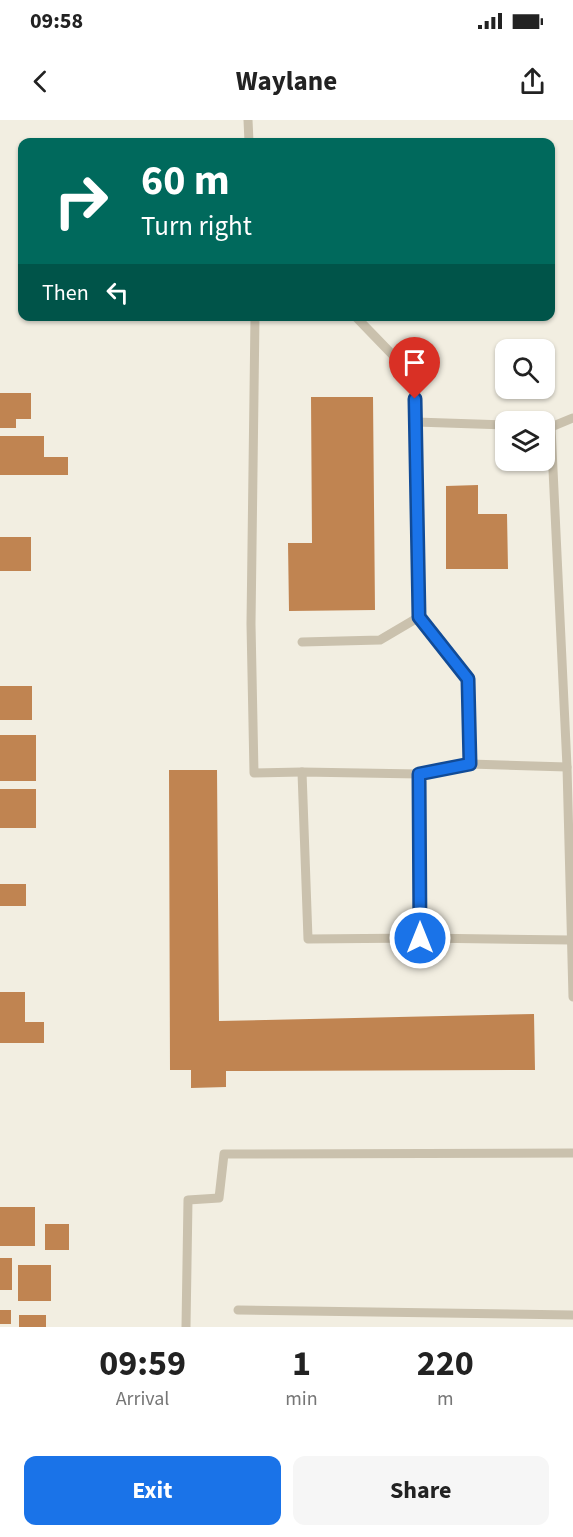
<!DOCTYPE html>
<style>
body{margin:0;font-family:"Source Sans 3",sans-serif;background:#f6f6f6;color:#222;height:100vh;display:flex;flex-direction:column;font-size:22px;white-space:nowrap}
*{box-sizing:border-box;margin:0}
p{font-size:20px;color:#767676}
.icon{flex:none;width:33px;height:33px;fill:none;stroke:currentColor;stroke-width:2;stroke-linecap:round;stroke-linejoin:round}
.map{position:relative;height:1207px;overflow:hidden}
.panel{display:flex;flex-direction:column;background:#fff;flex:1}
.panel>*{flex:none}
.top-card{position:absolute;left:18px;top:18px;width:537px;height:183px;border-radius:12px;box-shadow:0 2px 4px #0004;background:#00695c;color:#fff;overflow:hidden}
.fabs{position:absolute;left:495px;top:219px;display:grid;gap:12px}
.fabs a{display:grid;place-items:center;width:60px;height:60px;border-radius:12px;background:#fff;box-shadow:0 2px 4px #0004;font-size:30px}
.pin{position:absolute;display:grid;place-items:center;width:51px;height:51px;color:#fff;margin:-62px -26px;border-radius:50% 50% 50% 0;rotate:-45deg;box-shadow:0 0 6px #0007}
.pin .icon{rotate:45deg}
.me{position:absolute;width:66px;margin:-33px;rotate:0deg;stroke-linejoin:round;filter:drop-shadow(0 0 4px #0008)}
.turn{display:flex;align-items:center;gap:21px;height:126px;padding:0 24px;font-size:27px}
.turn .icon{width:78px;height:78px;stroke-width:2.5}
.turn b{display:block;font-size:42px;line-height:51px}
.then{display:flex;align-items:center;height:57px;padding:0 24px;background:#0003;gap:12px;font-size:22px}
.eta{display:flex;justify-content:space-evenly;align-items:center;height:102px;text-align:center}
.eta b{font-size:36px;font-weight:700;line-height:42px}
.cta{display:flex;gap:12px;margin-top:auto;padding:12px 24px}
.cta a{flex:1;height:69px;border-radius:12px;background:#1a73e8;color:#fff;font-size:24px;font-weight:700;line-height:69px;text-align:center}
.cta a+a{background:#f6f6f6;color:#222}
.status{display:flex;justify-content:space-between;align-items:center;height:42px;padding:0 30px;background:#fff;direction:ltr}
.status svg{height:16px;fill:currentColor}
header{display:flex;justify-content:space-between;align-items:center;height:78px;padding:0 24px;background:#fff;font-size:27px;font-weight:700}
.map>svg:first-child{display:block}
.building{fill:#c08451}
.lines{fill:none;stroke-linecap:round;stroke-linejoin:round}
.service{stroke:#cac1ad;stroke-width:9}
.route-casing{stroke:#114b97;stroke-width:15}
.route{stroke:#1a73e8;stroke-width:10}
</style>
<div class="status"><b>09:58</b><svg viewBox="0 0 49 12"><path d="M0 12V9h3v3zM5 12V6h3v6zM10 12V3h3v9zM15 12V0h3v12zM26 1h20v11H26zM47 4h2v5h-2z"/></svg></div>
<header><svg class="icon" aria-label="back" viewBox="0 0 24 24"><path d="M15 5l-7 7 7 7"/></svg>Waylane<svg class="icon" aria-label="share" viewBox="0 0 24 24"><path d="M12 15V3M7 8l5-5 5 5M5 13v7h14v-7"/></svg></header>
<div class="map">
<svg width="573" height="1207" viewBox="0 0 573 1207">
<rect width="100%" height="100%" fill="#f2eee1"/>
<g class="building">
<polygon points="0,273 31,273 31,299 16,299 16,308 0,308"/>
<polygon points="311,277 373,277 375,490 289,491 288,423 312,423"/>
<polygon points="0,316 44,316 44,337 68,337 68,355 0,355"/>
<polygon points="478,365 478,394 507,394 508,449 446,449 446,366"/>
<rect x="0" y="417" width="31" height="34"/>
<rect x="0" y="566" width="32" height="34"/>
<rect x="0" y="615" width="36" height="46"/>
<polygon points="169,650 217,650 219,901 534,894 535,950 226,951 226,967 191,968 191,950 170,950"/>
<rect x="0" y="669" width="36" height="39"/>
<rect x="0" y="764" width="26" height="22"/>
<polygon points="0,872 25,872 25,902 44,902 44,923 0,923"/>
<rect x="0" y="1087" width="35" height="39"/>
<rect x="45" y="1104" width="24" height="26"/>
<rect x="0" y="1138" width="12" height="32"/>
<rect x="18" y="1145" width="33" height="36"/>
<rect x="0" y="1190" width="11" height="14"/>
<rect x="19" y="1195" width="27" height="12"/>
</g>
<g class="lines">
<g class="service">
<polyline points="248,0 249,22"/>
<polyline points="255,196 251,504 254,653 302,652"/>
<polyline points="355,196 414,257 419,497 468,559 470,644"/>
<polyline points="416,302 506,305"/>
<polyline points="544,306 551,307 573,298"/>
<polyline points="551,307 567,647 573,877"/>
<polyline points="302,522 380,520 419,497"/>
<polyline points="567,647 470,644 419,654 302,652 308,819 421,818 571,820"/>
<polyline points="419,654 421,818"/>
<polyline points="238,1190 573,1195"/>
<polyline points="186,1207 188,1080 219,1078 224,1034 573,1033"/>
</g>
</g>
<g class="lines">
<defs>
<polyline id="route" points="415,279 419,497 468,559 470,644 419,654 420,818"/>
</defs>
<use href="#route" class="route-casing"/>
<use href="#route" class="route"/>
</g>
</svg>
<div class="fabs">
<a><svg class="icon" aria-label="search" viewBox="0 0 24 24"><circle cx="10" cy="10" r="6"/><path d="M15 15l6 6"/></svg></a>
<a><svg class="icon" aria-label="layers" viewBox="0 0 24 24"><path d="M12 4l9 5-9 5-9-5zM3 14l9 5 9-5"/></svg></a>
</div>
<div class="pin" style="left:415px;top:279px;background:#d93025"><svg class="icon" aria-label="arrive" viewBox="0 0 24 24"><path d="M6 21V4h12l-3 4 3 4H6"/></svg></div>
<svg class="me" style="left:420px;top:818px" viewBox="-20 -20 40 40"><circle r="17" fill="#1a73e8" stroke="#fff" stroke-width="3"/><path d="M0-11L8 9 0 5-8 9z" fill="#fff"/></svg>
<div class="top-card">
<div class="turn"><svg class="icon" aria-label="right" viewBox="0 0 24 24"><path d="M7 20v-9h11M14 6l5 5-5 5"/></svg><div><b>60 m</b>Turn right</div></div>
<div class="then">Then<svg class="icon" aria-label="left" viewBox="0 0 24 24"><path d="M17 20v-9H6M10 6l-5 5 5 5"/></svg></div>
</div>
</div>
<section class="panel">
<div class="eta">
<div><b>09:59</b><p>Arrival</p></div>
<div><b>1</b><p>min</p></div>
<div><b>220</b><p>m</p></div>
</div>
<div class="cta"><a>Exit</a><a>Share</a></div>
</section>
